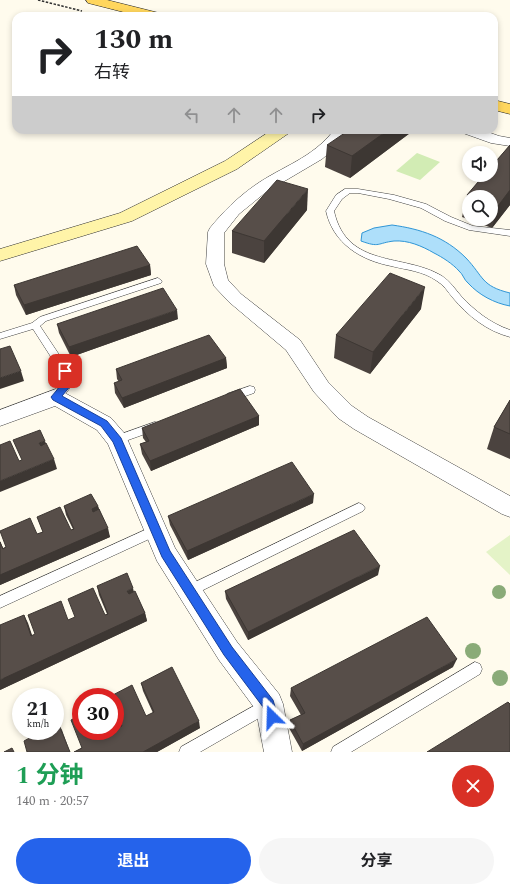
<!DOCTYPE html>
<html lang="zh">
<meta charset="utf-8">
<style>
body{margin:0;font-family:Spectral,"Noto Sans SC",serif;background:#f6f6f6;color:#202124;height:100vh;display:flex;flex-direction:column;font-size:15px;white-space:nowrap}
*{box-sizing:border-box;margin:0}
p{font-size:13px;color:#757577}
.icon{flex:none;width:22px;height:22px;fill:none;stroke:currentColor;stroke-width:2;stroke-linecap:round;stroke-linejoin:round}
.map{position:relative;height:752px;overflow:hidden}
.panel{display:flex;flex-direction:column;background:#fff;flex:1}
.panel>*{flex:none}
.banner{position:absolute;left:12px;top:12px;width:486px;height:122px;border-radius:12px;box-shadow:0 2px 6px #0003;background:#fff;color:#202124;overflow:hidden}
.buttons{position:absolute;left:462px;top:146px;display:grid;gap:8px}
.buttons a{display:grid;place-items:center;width:36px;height:36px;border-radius:50%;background:#fff;box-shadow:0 2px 6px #0003;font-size:20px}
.speed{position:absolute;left:12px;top:688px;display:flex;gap:8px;font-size:20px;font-weight:700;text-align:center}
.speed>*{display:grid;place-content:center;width:52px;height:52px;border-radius:50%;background:#fff;box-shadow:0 2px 6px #0003;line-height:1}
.speed small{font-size:10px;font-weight:400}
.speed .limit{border:6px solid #d22;background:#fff;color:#111}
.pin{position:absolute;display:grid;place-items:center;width:34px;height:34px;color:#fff;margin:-17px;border-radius:8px;box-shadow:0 2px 6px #0006}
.me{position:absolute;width:44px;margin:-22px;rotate:338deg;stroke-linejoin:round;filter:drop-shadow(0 0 3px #0008)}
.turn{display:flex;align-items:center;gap:14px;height:84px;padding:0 16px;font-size:18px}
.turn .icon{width:52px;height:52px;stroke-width:2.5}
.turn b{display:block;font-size:28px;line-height:34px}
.lanes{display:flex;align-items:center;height:38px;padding:0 16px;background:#0003;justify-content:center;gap:20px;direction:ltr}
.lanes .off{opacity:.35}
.round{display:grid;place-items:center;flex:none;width:42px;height:42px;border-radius:21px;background:#f6f6f6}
.headline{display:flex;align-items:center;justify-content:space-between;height:68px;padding:0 16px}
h1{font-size:24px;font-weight:700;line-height:30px;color:#1e9e55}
.cta{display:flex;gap:8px;margin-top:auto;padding:8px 16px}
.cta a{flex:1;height:46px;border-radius:24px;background:#2563eb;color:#fff;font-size:16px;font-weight:700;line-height:46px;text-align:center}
.cta a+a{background:#f6f6f6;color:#202124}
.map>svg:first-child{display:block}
.green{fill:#d2ecb4}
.pitch{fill:#e4f3c7}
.water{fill:#aedffa;stroke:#3096d6}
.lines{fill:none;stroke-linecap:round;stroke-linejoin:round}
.lane-casing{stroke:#404040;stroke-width:1}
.street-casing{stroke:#404040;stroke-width:1}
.secondary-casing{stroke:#2f2f2f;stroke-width:1}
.primary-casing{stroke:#1e1e1e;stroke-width:1}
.path{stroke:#2f2f2f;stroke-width:1.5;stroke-dasharray:2.5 1.5;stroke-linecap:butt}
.lane{fill:#fff;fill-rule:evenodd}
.street{fill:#fff;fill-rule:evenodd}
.secondary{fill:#fff4a8;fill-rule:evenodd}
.primary{fill:#ffd65d;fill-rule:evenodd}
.tree{fill:#8aab78}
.wall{fill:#4b433f;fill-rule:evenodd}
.shaded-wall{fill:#3d3733}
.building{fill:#574e49;stroke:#3d3733}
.route{fill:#2563eb;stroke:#184099}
</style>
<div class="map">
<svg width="510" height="752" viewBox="0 0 510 752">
<rect width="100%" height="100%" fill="#fffbed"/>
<polygon class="green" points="417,153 440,162 420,180 396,171"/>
<polygon class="pitch" points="510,535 510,575 486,552"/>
<path class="water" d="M392,225C421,229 445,237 466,258C484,277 481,286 510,293V306C494,303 479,295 468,283C464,280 463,274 459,271C453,264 442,257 434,253C422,246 408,240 394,241C377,243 380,248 361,241L362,233L374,228Z"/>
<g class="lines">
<defs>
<g id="lane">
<path d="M345,189H358L394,195L426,204L451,217L473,226L510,230V236L469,230L445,221L421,208L389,199L358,193H350L342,199L334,211C347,269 404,253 442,276C450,281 455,289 461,296C475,311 490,323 510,330V337C487,331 468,316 453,298C448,292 444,285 437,281C423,271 407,270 391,266C360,260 333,243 326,211L336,195Z"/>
<path d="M158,278L162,281L161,283L46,321L40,326L70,371L72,384C68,391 61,402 52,400L51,397L62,383L60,371L33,329L0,339V333L32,323L40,317Z"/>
<polygon points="250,386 254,387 255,390 254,393 231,401 227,400 226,397 227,394"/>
<polygon points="155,422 159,423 160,426 159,429 117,444 113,443 112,440 113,437"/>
<polygon points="359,503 363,505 365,508 363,511 193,595 189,597 185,595 183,591 185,587"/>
<polygon points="156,525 160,526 162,530 160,534 0,608 0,596"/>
<polygon points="475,662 480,664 482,669 480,674 351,752 331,752 333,747"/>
<polygon points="268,698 273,700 275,705 273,710 200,752 179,752 181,747"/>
</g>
<g id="street">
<path d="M334,130H348L335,148L322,159L266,192L239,214L224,233V264L228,280L241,294L300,340L328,382L352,406L368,417L510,496V517L502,514L354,429L338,418L314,392L286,350L229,302L214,286L206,264L208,232L210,228C223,212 237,198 254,186C282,166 312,159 334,130Z"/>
<polygon points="461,130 482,130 499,136 510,138 510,146 491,143 463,133"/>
<polygon points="56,389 63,392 111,418 125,434 175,548 237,642 279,694 283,704 292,752 264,752 256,710 219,660 157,561 108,444 97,430 55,406 0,426 0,410"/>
</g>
<polygon id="secondary" points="272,130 291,130 289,133 237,169 132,221 0,261 0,249 120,213 225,161"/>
<g id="primary">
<polygon points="86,0 107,0 159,13 160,16 139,16 88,3"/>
<polygon points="494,100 510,104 510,114 494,110"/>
</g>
</defs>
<use href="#lane" class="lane-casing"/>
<use href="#street" class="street-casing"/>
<use href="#secondary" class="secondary-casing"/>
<use href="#primary" class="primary-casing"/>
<polyline class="path" points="38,0 82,11"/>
<use href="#lane" class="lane"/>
<use href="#street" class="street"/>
<use href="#secondary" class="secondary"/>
<use href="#primary" class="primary"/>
</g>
<g class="tree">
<circle cx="499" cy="592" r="7"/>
<circle cx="473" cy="651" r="8"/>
<circle cx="500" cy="678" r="8"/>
</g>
<g class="wall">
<polygon points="414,130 350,178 325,167 327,145"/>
<path d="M510,145V205L492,228L462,217L467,195ZM469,197H491V219H469Z"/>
<polygon points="307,210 264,263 232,253 232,231"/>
<polygon points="150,265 151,275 26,315 16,295 14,285"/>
<polygon points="421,309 370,374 334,358 336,335"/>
<polygon points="178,319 71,357 59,333 57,324"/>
<polygon points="226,358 227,368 124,408 115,393 114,383 119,382 117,379 116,369"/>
<polygon points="510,400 510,459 487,449 494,427"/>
<polygon points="259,416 259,425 151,471 142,454 140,444 146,442 143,438 142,428"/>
<polygon points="313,503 188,560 170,525 168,516"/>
<polygon points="64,506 98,506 110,537 0,585 0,541 3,548 43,532 37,517 71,530 73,529 66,515"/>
<polygon points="378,575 248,640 226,599 225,591"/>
<polygon points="97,586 134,592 145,613 147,621 0,690 24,615 32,636 68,620 105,615 107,614 99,595"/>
<polygon points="453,667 302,751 289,728 290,720 301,715 290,696 291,688"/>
<polygon points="141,683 200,728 157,752 74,752 121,726 115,712 115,697 146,716 153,713 143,691"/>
</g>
<g class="shaded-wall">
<polygon points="388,130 414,130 350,178 352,156"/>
<polygon points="308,189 307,210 264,263 264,241"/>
<polygon points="510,190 510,205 492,228 498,206"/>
<polygon points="150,265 151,275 26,315 24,305"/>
<polygon points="425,287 421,309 370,374 373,352"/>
<polygon points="177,310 178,319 71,357 69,347"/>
<polygon points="226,358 227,368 124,408 122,398"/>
<polygon points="21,371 24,381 0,389 0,378"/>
<polygon points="259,416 259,425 151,471 150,461"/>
<polygon points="45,441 48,450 42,452 39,443"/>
<polygon points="54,459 57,469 0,492 0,481"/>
<polygon points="314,494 313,503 188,560 187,551"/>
<polygon points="98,506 100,516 94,518 92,509"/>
<polygon points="108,528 110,537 0,585 0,575"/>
<polygon points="380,566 378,575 248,640 248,632"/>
<polygon points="133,588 135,597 129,599 127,591"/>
<polygon points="145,613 147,621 0,690 0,680"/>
<polygon points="24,615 28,623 35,644 31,636"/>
<polygon points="457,659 453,667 302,751 303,744"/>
<polygon points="199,721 200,728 157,752 143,752"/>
<polygon points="58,723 62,730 70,752"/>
</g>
<g class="building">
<polygon points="349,130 388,130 352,156 327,145"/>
<polygon points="510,145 510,190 498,206 491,204 491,197 472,197 467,195 484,175 491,175 491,167"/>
<polygon points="277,180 308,189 264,241 232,231"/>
<polygon points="137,246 150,265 24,305 14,285"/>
<polygon points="390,273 425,287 373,352 336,335"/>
<polygon points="163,288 177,310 69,347 57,324"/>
<polygon points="209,335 226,358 122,398 114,383 122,380 116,369"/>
<polygon points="10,346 21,371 0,378 0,349"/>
<polygon points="240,389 259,416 150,461 140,444 149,441 142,428"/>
<polygon points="510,400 510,434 494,427"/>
<polygon points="40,430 45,441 39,443 41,446 46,443 54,459 0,481 0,445 10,441 19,461 22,460 13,440"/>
<polygon points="292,462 314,494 187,551 168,516"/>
<polygon points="91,494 98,506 92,509 93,512 99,509 108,528 0,575 0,542 3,549 6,547 0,531 30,518 37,534 43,532 37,517 60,507 71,530 74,529 64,506"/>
<polygon points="354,530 380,566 248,632 225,591"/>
<polygon points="127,573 133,588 127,591 129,594 135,591 145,613 0,680 0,625 24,615 31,636 35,634 28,615 61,601 68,620 75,617 68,599 93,588 105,615 108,614 97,586"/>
<polygon points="427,617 457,659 303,744 290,720 305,713 291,688"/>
<polygon points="172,667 199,721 143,752 74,752 82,748 71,720 81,715 81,731 110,731 110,732 112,731 115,731 115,729 122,726 115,710 115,697 109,697 132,685 146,716 154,712 141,683"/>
<polygon points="508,702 510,704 510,752 427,752"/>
<polygon points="58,723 70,752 27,752 24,741 42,731 55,731 55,724"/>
<polygon points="12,748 14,752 4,752"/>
</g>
<polygon class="route" points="65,368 69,371 72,384 62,396 107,421 121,438 170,551 232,647 273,700 278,717 276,721 272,723 267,721 263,707 224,655 162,557 113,442 101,426 53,400 51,397 62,384 60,371"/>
</svg>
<div class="buttons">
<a><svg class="icon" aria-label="sound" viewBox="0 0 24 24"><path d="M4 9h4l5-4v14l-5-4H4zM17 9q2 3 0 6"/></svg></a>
<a><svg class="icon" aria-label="search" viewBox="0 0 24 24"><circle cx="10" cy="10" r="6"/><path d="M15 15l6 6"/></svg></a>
</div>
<div class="speed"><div>21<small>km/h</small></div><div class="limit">30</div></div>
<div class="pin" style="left:65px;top:371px;background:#d93025"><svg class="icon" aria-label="arrive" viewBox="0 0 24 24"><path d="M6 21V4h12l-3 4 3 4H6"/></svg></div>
<svg class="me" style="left:272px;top:717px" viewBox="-20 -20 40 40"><path d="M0-17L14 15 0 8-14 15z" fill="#2563eb" stroke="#fff" stroke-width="4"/></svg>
<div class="banner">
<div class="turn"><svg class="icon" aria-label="right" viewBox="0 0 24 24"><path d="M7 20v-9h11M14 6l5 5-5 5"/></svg><div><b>130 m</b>右转</div></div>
<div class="lanes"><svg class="icon off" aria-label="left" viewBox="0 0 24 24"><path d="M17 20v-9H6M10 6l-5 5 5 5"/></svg><svg class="icon off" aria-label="ahead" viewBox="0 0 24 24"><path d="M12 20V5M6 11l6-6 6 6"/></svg><svg class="icon off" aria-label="ahead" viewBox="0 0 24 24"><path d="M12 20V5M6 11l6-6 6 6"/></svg><svg class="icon" aria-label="right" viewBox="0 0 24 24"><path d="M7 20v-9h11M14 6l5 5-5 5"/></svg></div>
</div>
</div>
<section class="panel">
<div class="headline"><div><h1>1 分钟</h1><p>140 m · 20:57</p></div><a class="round" style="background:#d93025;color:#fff"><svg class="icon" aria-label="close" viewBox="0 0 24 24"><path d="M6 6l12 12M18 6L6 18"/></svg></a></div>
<div class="cta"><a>退出</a><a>分享</a></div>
</section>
